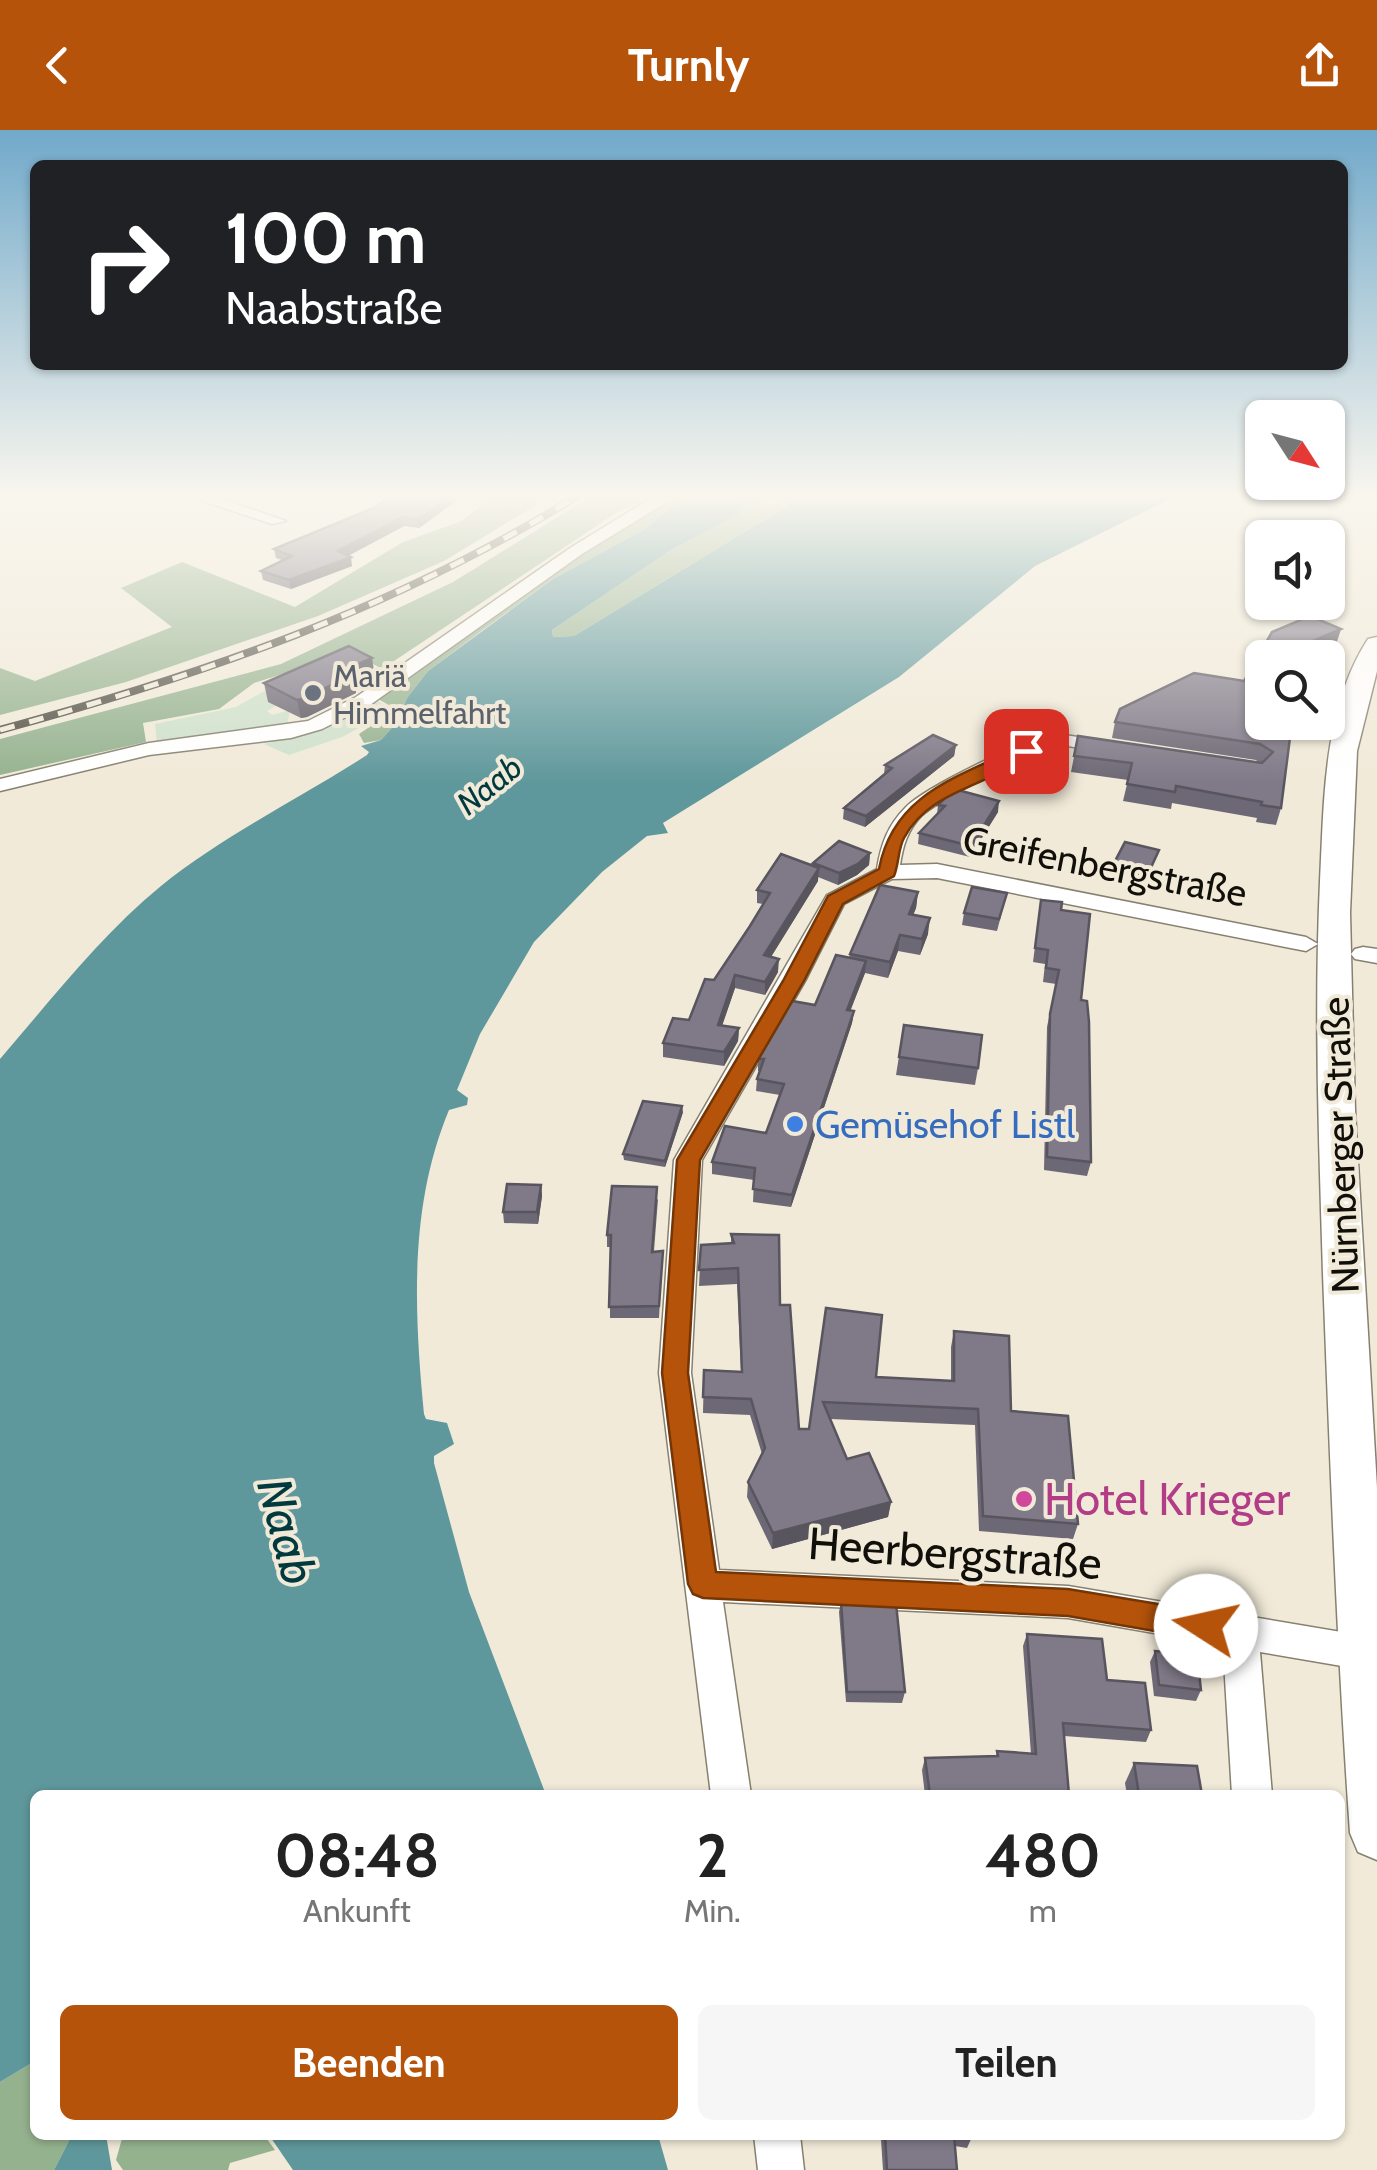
<!DOCTYPE html>
<html lang="de">
<meta charset="utf-8">
<style>
body{margin:0;font-family:Cabin,sans-serif;background:#f6f6f6;color:#222;height:100vh;display:flex;flex-direction:column;font-size:38px;white-space:nowrap}
*{box-sizing:border-box;margin:0}
p{font-size:32px;color:#767676}
.icon{flex:none;width:55px;height:55px;fill:none;stroke:currentColor;stroke-width:2;stroke-linecap:round;stroke-linejoin:round}
.map{position:relative;flex:1;overflow:hidden}
.drawer{position:absolute;left:30px;top:1660px;width:1315px;height:350px;display:flex;flex-direction:column;background:#fff;border-radius:15px;box-shadow:0 2px 8px #0004}
.drawer>*{flex:none}
.top-card{position:absolute;left:30px;top:30px;width:1318px;height:210px;border-radius:15px;box-shadow:0 2px 8px #0004;background:#202124;color:#fff;overflow:hidden}
.needle{width:65px;rotate:126deg}
.controls{position:absolute;left:1245px;top:270px;display:grid;gap:20px}
.controls a{display:grid;place-items:center;width:100px;height:100px;border-radius:15px;background:#fff;box-shadow:0 2px 8px #0004;font-size:50px}
.pin{position:absolute;display:grid;place-items:center;width:85px;height:85px;color:#fff;margin:-42px;border-radius:20px;box-shadow:0 5px 15px #0006}
.me{position:absolute;width:110px;margin:-55px;rotate:280deg;stroke-linejoin:round;filter:drop-shadow(0 0 8px #0008)}
.turn{display:flex;align-items:center;gap:35px;height:210px;padding:0 30px;font-size:45px}
.turn .icon{width:130px;height:130px;stroke-width:2.5}
.turn b{display:block;font-size:70px;line-height:85px}
.eta{display:flex;justify-content:space-evenly;align-items:center;height:170px;text-align:center}
.eta b{font-size:60px;font-weight:700;line-height:70px}
.action{display:flex;gap:20px;margin-top:auto;padding:20px 30px}
.action a{flex:1;height:115px;border-radius:15px;background:#b45309;color:#fff;font-size:40px;font-weight:700;line-height:115px;text-align:center}
.action a+a{background:#f6f6f6;color:#222}
header{display:flex;justify-content:space-between;align-items:center;height:130px;padding:0 30px;background:#b45309;color:#fff;font-size:45px;font-weight:700}
.map>svg:first-child{display:block}
.green{fill:#cee1cb}
.forest{fill:#95b28f}
.water{fill:#5f989c}
.lines{fill:none;stroke-linecap:round;stroke-linejoin:round}
.minor-casing{stroke:#868070;stroke-width:3}
.secondary-casing{stroke:#868070;stroke-width:3}
.minor{fill:#fff;fill-rule:evenodd}
.secondary{fill:#fff;fill-rule:evenodd}
.rail-casing{stroke:#535046;stroke-width:8}
.rail{stroke:#f1ead9;stroke-width:5;stroke-dasharray:15;stroke-linecap:butt}
.wall{fill:#6d6875}
.shaded-wall{fill:#59555f}
.building{fill:#7f7988;stroke:#59555f;stroke-width:2.5}
.route{fill:#b45309;stroke:#753606;stroke-width:2.5}
.worship-dot{fill:#6b7280;stroke:#f1ead9;stroke-width:4}
.shop-dot{fill:#3f7fe0;stroke:#f1ead9;stroke-width:4}
.hotel-dot{fill:#d1479c;stroke:#f1ead9;stroke-width:4}
.labels{text-anchor:middle;dominant-baseline:central;stroke-width:8;stroke-linejoin:round;paint-order:stroke}
.far-worship-label{font-size:32px;fill:#5b616d;stroke:#f1ead9;text-anchor:start}
.far-water-label{font-size:32px;font-style:italic;fill:#003a3e;stroke:#f1ead9}
.street-label{font-size:38px;fill:#110f09;stroke:#f1ead9}
.shop-label{font-size:38px;fill:#366cbe;stroke:#f1ead9;text-anchor:start}
.near-hotel-label{font-size:45px;fill:#b23c85;stroke:#f1ead9;text-anchor:start}
.near-street-label{font-size:45px;fill:#110f09;stroke:#f1ead9}
.near-water-label{font-size:48px;font-style:italic;fill:#003a3e;stroke:#f1ead9}
</style>
<header><svg class="icon" aria-label="back" viewBox="0 0 24 24"><path d="M15 5l-7 7 7 7"/></svg>Turnly<svg class="icon" aria-label="share" viewBox="0 0 24 24"><path d="M12 15V3M7 8l5-5 5 5M5 13v7h14v-7"/></svg></header>
<div class="map">
<svg width="1377" height="2040" viewBox="0 0 1377 2040">
<rect width="100%" height="100%" fill="#f1ead9"/>
<g class="green">
<polygon points="279,553 276,576 267,581 272,585 290,580 287,595 157,613 155,594 236,577"/>
<polygon points="375,570 394,579 342,607 289,625 264,614 323,598"/>
</g>
<g class="forest">
<polygon points="492,367 549,367 444,431 318,486 126,552 0,585 0,538 35,551 172,497 121,458 182,432 295,477 403,412 462,391"/>
<polygon points="590,367 650,367 616,383 382,539 352,522 254,553 219,579 143,593 146,612 0,645 0,609 281,534 453,452"/>
<polygon points="681,367 699,367 669,378 645,399 553,449 480,502 428,541 407,568 398,591 381,610 364,613 359,604 396,579 378,569 529,456 656,377"/>
<polygon points="721,367 755,367 770,375 787,367 802,367 574,506 553,507 552,500 674,418 740,384"/>
<polygon points="35,1931 35,2005 72,2005 54,2040 0,2040 0,1952"/>
<polygon points="123,2005 264,2005 275,2020 230,2033 228,2040 123,2040 116,2030"/>
</g>
<g class="water">
<path d="M699,367H721L741,374L740,384L674,418L552,500L553,507L574,506L802,367H1174L1035,436L899,547L663,693L668,703L647,706L602,742L534,812L480,904L457,960L468,968L467,975L449,980C409,1076 414,1180 424,1284L426,1289L447,1293L454,1314L434,1326V1333L469,1462L546,1665H35V1931L0,1952V929C51,870 100,806 161,756C224,705 299,669 367,625L369,622L361,616L381,610L398,591L407,568L428,541L553,449L645,399L669,378Z"/>
<polygon points="72,2005 106,2005 112,2040 54,2040"/>
<polygon points="269,2005 658,2005 668,2040 293,2040"/>
</g>
<g class="lines">
<defs>
<g id="minor">
<polygon points="191,367 216,367 286,391 272,394"/>
<polygon points="653,367 675,367 582,424 370,575 322,599 291,608 149,625 0,661 0,649 149,613 308,591 356,567 570,418"/>
<path d="M1052,603L1110,612L1120,618C1103,633 1074,611 1053,616C1033,621 935,672 921,686C907,701 903,716 900,735L937,734L1306,807L1318,814L1306,821L937,748L892,749L844,774L805,851L702,1030L691,1243L719,1440L1068,1456L1377,1508V1542L1260,1522L1272,1665H1232L1223,1515L1068,1488L723,1472L751,1665H711L659,1243L674,1030L827,765L877,739C881,714 888,695 906,677C927,656 1022,611 1052,603Z"/>
<polygon points="1363,817 1377,819 1377,833 1355,829 1351,824 1355,819"/>
<polygon points="754,2005 800,2005 804,2040 758,2040"/>
</g>
<path id="secondary" d="M1377,507V541L1357,621L1350,783L1355,980L1377,1358V1730L1358,1722L1350,1703C1337,1517 1330,1330 1323,1144C1319,1013 1314,882 1320,751C1324,671 1323,578 1368,509Z"/>
</defs>
<use href="#minor" class="minor-casing"/>
<use href="#secondary" class="secondary-casing"/>
<use href="#minor" class="minor"/>
<use href="#secondary" class="secondary"/>
<defs>
<path id="rail" d="M0,600C206,544 393,479 576,367"/>
</defs>
<use href="#rail" class="rail-casing"/>
<use href="#rail" class="rail"/>
</g>
<g class="wall">
<polygon points="456,371 419,398 404,396 348,426 352,436 291,459 263,450 261,441 282,430 276,428 274,419"/>
<polygon points="1310,486 1341,499 1336,514 1308,528 1262,528 1262,592 1292,592 1281,678 1276,695 1256,692 1257,688 1172,673 1171,679 1123,671 1128,650 1071,642 1078,606 1258,632 1256,630 1112,608 1115,592 1120,579 1194,543 1244,551 1272,502"/>
<polygon points="375,546 355,555 356,563 307,587 301,588 268,572 264,553"/>
<polygon points="956,615 954,626 865,697 843,689 844,678 884,644 885,635"/>
<polygon points="938,675 998,682 970,727 918,714 919,703 937,684"/>
<polygon points="1159,720 1147,750 1112,741 1113,735"/>
<polygon points="870,723 869,735 857,745 838,755 818,747 818,751 771,827 778,842 765,865 735,858 722,895 739,898 738,911 724,936 663,927 663,913 689,890 763,774 757,773 757,760 812,736 813,733"/>
<polygon points="918,762 916,778 913,785 928,804 920,825 898,821 888,848 865,843 850,881 854,881 852,893 791,1077 753,1072 754,1050 712,1044 712,1032 766,1003 780,965 756,961 757,949 760,941 758,941 758,929 815,875 849,828 850,824"/>
<polygon points="1007,763 997,801 962,795 964,783"/>
<polygon points="1041,770 1061,780 1081,870 1091,1032 1087,1046 1044,1040 1047,897 1056,854 1043,852 1045,834 1033,832"/>
<polygon points="904,895 978,938 975,955 896,945"/>
<polygon points="683,982 665,1037 624,1030 623,1024"/>
<polygon points="541,1055 542,1066 538,1094 504,1093 503,1082"/>
<polygon points="658,1069 654,1121 663,1121 659,1188 610,1188 610,1117 607,1117 607,1105"/>
<polygon points="731,1104 780,1175 799,1299 809,1299 826,1178 876,1247 951,1251 951,1217 954,1201 1011,1281 1078,1394 1073,1409 979,1401 975,1295 830,1289 847,1329 891,1372 888,1387 772,1419 747,1367 748,1352 762,1324 750,1285 703,1283 704,1240 741,1241 737,1154 699,1156 701,1115 731,1113"/>
<polygon points="841,1471 905,1562 902,1573 846,1572 839,1482"/>
<polygon points="1027,1504 1107,1550 1151,1600 1146,1612 1064,1606 1069,1665 925,1665 922,1640 925,1628 996,1626 997,1621 1031,1624 1023,1516"/>
<polygon points="1155,1521 1201,1560 1196,1571 1154,1566 1150,1532"/>
<polygon points="1134,1633 1202,1665 1127,1665 1125,1653"/>
<polygon points="831,2005 972,2005 972,2007 967,2018 955,2016 957,2040 883,2040 881,2010"/>
</g>
<g class="shaded-wall">
<polygon points="449,367 456,367 456,371 419,398 418,390"/>
<polygon points="403,387 404,396 340,430 338,421"/>
<polygon points="351,427 352,436 291,459 289,450"/>
<polygon points="1341,499 1336,514 1308,528 1304,528 1313,511"/>
<polygon points="372,528 375,546 355,555 356,563 307,587 301,588 297,570 345,540"/>
<polygon points="956,615 954,626 865,697 866,686"/>
<polygon points="999,671 998,682 970,727 971,716"/>
<polygon points="870,723 869,735 857,745 838,755 839,743"/>
<polygon points="819,738 818,751 764,838 764,825"/>
<polygon points="918,762 916,778 907,800 909,784"/>
<polygon points="930,788 928,804 920,825 922,809"/>
<polygon points="900,805 898,821 888,848 890,832"/>
<polygon points="779,829 778,842 765,865 765,852"/>
<polygon points="866,831 865,843 846,892 847,880"/>
<polygon points="735,845 735,858 718,908 718,895"/>
<polygon points="854,881 852,893 791,1077 792,1065"/>
<polygon points="739,898 738,911 724,936 724,922"/>
<polygon points="682,976 683,982 665,1037 665,1031"/>
<polygon points="541,1055 542,1066 538,1094 537,1082"/>
<polygon points="891,1372 888,1387 772,1419 773,1403"/>
</g>
<g class="building">
<polygon points="388,367 449,367 418,390 403,387 338,421 351,427 289,450 261,441 292,426 274,419 376,377"/>
<polygon points="1310,486 1341,499 1313,511 1304,528 1262,528 1262,592 1292,592 1281,678 1261,675 1262,672 1176,656 1175,662 1127,654 1132,633 1074,626 1078,606 1262,633 1273,622 1260,614 1115,592 1120,579 1194,543 1244,551 1272,502"/>
<polygon points="349,516 372,528 345,540 353,544 303,569 297,570 264,553"/>
<polygon points="933,605 956,615 866,686 844,678 892,638 885,635"/>
<polygon points="954,659 999,671 971,716 919,703 945,676 938,675"/>
<polygon points="839,711 870,723 858,734 839,743 813,733"/>
<polygon points="1125,712 1159,720 1148,744 1113,735"/>
<polygon points="781,724 819,738 764,825 779,829 765,852 735,845 718,895 739,898 724,922 663,913 673,888 689,890 705,849 714,850 750,796 770,763 757,760"/>
<polygon points="880,755 918,762 909,784 930,788 922,809 900,805 890,832 850,824"/>
<polygon points="972,757 1007,763 999,789 964,783"/>
<polygon points="1041,770 1062,772 1061,780 1090,784 1081,870 1087,871 1089,892 1091,1032 1047,1027 1050,884 1059,840 1046,838 1048,820 1035,818"/>
<polygon points="836,825 866,831 847,880 854,881 792,1065 753,1059 755,1038 712,1032 725,996 766,1003 784,954 757,949 764,929 758,929 792,871 815,875"/>
<polygon points="904,895 982,905 978,938 899,927"/>
<polygon points="643,971 682,976 665,1031 623,1024"/>
<polygon points="507,1054 541,1055 537,1082 503,1082"/>
<polygon points="612,1056 657,1057 652,1122 663,1121 659,1176 609,1177 611,1105 607,1105"/>
<polygon points="731,1104 779,1105 780,1175 790,1175 799,1299 809,1299 826,1178 882,1185 876,1247 954,1251 954,1201 1009,1206 1011,1281 1068,1286 1078,1394 983,1386 978,1279 823,1272 847,1329 869,1323 891,1372 773,1403 748,1352 765,1318 751,1269 703,1267 704,1240 742,1242 738,1138 699,1140 701,1115 734,1113"/>
<polygon points="841,1471 896,1473 905,1562 847,1562"/>
<polygon points="1027,1504 1102,1509 1107,1550 1145,1553 1151,1600 1063,1593 1069,1665 930,1665 925,1628 998,1626 997,1621 1036,1624"/>
<polygon points="1155,1521 1197,1525 1201,1560 1159,1555"/>
<polygon points="1134,1633 1197,1636 1202,1665 1139,1665"/>
<polygon points="885,2005 972,2005 972,2007 954,2005 957,2040 887,2040"/>
</g>
<linearGradient id="sky" x2="0" y2="1"><stop stop-color="#71a9ca"/><stop offset="0.56" stop-color="#f9f6ee"/><stop offset="1" stop-color="#f9f6ee" stop-opacity="0"/></linearGradient>
<rect width="1377" height="653" fill="url(#sky)"/>
<path class="route" d="M1020,617L1034,621C995,656 931,657 904,708C898,719 899,734 894,746L843,774L804,851L700,1030L688,1243L716,1442L1068,1459L1206,1482L1216,1486L1221,1496L1216,1506L1206,1510L1068,1486L703,1468L693,1464L688,1454L662,1243L677,1030L783,851L828,766L879,739C893,664 958,647 1020,617Z"/>
<circle class="worship-dot" cx="313" cy="563" r="10"/>
<circle class="shop-dot" cx="795" cy="994" r="10"/>
<circle class="hotel-dot" cx="1024" cy="1369" r="10"/>
<g class="labels">
<g class="far-worship-label">
<text x="333" y="545">Mariä<tspan x="333" dy="37">Himmelfahrt</tspan></text>
</g>
<g class="far-water-label">
<text transform="translate(489 655) rotate(-39)">Naab</text>
</g>
<g class="street-label">
<text transform="translate(1105 736) rotate(11)">Greifenbergstraße</text>
<text transform="translate(1340 1015) rotate(-92)">Nürnberger Straße</text>
</g>
<g class="shop-label">
<text x="815" y="994">Gemüsehof Listl</text>
</g>
<g class="near-hotel-label">
<text x="1044" y="1369">Hotel Krieger</text>
</g>
<g class="near-street-label">
<text transform="translate(955 1423) rotate(4)">Heerbergstraße</text>
</g>
<g class="near-water-label">
<text transform="translate(287 1401) rotate(75)">Naab</text>
</g>
</g>
</svg>
<div class="controls">
<a><svg class="needle" viewBox="-14 -14 28 28"><path d="M0-13l5 13h-10z" fill="#e53935"/><path d="M0 13l5-13h-10z" fill="#767676"/></svg></a>
<a><svg class="icon" aria-label="sound" viewBox="0 0 24 24"><path d="M4 9h4l5-4v14l-5-4H4zM17 9q2 3 0 6"/></svg></a>
<a><svg class="icon" aria-label="search" viewBox="0 0 24 24"><circle cx="10" cy="10" r="6"/><path d="M15 15l6 6"/></svg></a>
</div>
<div class="pin" style="left:1026px;top:621px;background:#d93025"><svg class="icon" aria-label="arrive" viewBox="0 0 24 24"><path d="M6 21V4h12l-3 4 3 4H6"/></svg></div>
<svg class="me" style="left:1206px;top:1496px" viewBox="-20 -20 40 40"><circle r="19" fill="#fff"/><path d="M0-13L10 11 0 6-10 11z" fill="#b45309"/></svg>
<div class="top-card">
<div class="turn"><svg class="icon" aria-label="right" viewBox="0 0 24 24"><path d="M7 20v-9h11M14 6l5 5-5 5"/></svg><div><b>100 m</b>Naabstraße</div></div>
</div>
<section class="drawer">
<div class="eta">
<div><b>08:48</b><p>Ankunft</p></div>
<div><b>2</b><p>Min.</p></div>
<div><b>480</b><p>m</p></div>
</div>
<div class="action"><a>Beenden</a><a>Teilen</a></div>
</section>
</div>
